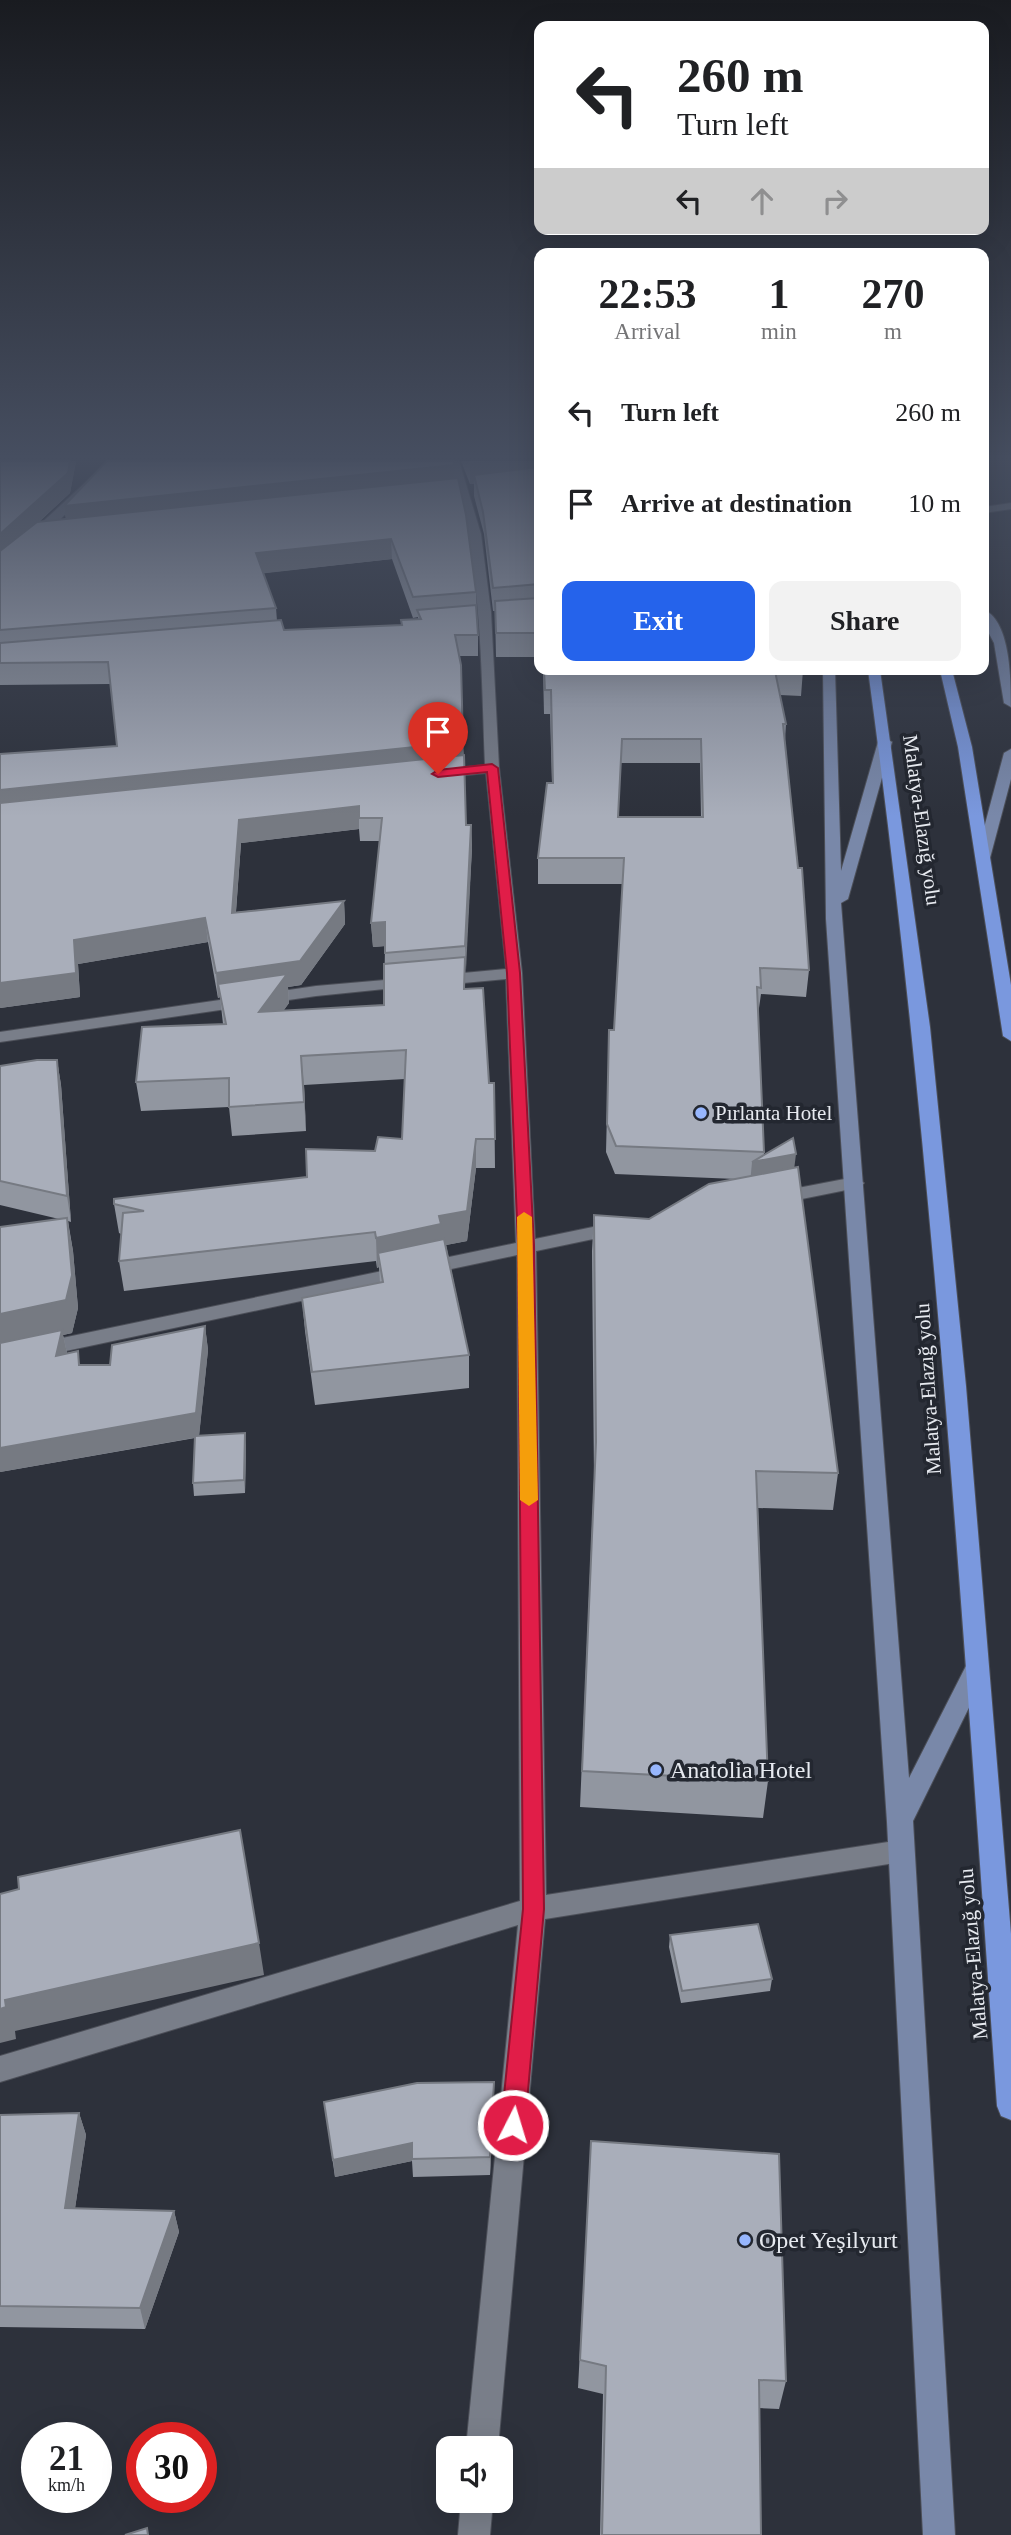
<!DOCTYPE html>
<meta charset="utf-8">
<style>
body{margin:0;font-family:"Times New Roman",serif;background:#f2f2f2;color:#202124;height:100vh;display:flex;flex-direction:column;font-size:26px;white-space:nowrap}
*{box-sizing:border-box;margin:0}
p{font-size:23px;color:#757577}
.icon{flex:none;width:38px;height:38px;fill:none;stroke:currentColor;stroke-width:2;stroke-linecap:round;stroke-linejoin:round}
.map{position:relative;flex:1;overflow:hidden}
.sheet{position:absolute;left:534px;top:248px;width:455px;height:427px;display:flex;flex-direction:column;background:#fff;border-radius:14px;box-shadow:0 7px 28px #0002}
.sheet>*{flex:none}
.top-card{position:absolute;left:534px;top:21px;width:455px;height:214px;border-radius:14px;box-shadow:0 7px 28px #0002;background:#fff;color:#202124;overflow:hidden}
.tools{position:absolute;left:436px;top:2436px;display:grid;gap:14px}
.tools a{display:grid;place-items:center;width:77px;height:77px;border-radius:14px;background:#fff;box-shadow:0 7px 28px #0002;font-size:35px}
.speed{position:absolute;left:21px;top:2422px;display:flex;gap:14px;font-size:35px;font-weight:700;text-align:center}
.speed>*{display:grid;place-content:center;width:91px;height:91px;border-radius:50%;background:#fff;box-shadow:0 7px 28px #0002;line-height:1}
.speed small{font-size:18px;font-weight:400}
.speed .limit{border:10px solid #d22;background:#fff;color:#111}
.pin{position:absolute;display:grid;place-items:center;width:60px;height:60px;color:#fff;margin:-72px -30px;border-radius:50% 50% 50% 0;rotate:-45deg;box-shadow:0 0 7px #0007}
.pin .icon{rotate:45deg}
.me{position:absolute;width:77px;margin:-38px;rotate:5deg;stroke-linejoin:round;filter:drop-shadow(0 0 5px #0008)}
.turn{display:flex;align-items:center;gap:24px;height:147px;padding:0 28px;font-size:32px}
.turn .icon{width:91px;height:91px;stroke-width:2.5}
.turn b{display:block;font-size:49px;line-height:60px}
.lanes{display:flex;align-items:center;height:66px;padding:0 28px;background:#0003;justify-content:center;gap:35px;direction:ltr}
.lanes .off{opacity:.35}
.eta{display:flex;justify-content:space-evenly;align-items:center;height:119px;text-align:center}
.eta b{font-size:42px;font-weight:700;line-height:49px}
.button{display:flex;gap:14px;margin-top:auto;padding:14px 28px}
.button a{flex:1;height:80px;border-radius:14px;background:#2563eb;color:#fff;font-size:28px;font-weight:700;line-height:80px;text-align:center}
.button a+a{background:#f2f2f2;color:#202124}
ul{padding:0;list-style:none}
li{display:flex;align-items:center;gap:21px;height:91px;padding:0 28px}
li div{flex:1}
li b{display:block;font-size:26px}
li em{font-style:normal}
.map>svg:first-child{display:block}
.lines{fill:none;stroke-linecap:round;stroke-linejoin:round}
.minor-casing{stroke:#4c4f58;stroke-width:2}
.tertiary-casing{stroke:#4c4f58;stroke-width:2}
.secondary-casing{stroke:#4c4f58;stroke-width:2}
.trunk-casing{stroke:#4c4f58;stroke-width:2}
.minor{fill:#797e89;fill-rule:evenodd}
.tertiary{fill:#797e89;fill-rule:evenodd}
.secondary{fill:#7988a9;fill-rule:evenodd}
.trunk{fill:#7a98de;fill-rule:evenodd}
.wall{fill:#9196a0;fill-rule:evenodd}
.shaded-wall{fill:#767a82}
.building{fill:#a9aeba;stroke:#767a82;stroke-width:2;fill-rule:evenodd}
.route{fill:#e11d48;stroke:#92132f;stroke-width:2}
.slow{fill:#f59e0b}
.poi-dot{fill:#97b6fd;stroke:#232730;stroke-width:2.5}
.labels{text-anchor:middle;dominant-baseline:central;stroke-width:7;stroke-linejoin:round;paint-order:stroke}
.street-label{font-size:21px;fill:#e7eaf0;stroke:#232730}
.poi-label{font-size:21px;fill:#e7eaf0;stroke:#232730;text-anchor:start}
.near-poi-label{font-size:24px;fill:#e7eaf0;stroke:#232730;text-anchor:start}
</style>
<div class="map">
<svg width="1011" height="2535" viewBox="0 0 1011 2535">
<rect width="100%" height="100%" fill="#2d313b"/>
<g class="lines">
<defs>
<g id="minor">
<path d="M449,461H459L481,534L491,612L499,767L522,973L535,1239L617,1222L626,1228L617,1234L536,1251L546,1895L901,1840L910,1843L914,1851L910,1859L901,1862L545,1919L498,2448H466L518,1925L0,2082V2056L520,1901L517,1255L0,1365V1351L516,1243L506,979L442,985L434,980L442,975L506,969L486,773L438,778L431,774L438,770L485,765C481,662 482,560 449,461Z"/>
<polygon points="1011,503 1011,509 984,513 984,507"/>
<polygon points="408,978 416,983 414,986 316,996 0,1042 0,1032 316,986"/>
<polygon points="855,1177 864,1183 861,1187 777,1204 768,1198 777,1192"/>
<polygon points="461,2501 493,2501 490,2535 458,2535"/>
</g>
<polygon id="tertiary" points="109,461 120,461 40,539 0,571 0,561"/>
<g id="secondary">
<path d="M984,610C1011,621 1011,683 1011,707L1004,703L994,643L984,624Z"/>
<polygon points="823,670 835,670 841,871 878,742 885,738 892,742 848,899 841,903 909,1778 968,1662 976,1660 984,1662 988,1669 913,1821 955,2535 923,2535 887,1822 826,919"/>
<polygon points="1011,749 1011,779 990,858 983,862 978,861 976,858 1004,753"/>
</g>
<g id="trunk">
<path d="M868,670H880L930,1027L966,1386L1011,1934V2120L1001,2116L997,2106C963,1626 933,1147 868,670Z"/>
<polygon points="940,670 952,670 972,747 1011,985 1011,1041 1003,1036 958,747"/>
</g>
</defs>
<use href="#minor" class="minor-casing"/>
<use href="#tertiary" class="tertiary-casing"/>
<use href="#secondary" class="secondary-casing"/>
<use href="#trunk" class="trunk-casing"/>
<use href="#minor" class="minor"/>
<use href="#tertiary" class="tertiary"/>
<use href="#secondary" class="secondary"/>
<use href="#trunk" class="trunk"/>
</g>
<g class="wall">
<path d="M0,461H76L70,493L39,522L66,519L64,506L454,479L476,592L478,635V656H460L466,825H471L472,848L465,970V988L489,1083H494L495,1168H476L467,1241L446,1245L469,1355V1388L315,1405L305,1331L302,1298L380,1283L379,1267L377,1268L376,1261L124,1291L119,1261L121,1234L119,1233L114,1204L307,1177L375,1151L402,1139L405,1079L304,1085L306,1131L232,1136L229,1107L141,1111L136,1082L223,1024L220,997L218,998L208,942L78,964L80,997L0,1008L117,746L110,684L0,685ZM392,559L413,618L418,617V619L401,620V625L284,630L277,621L276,608L263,573ZM359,829L360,841H380L371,923L373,947L385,946L384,1005L283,1011L289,1003L288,987L301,985L345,924L344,901L236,912L241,843Z"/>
<polygon points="461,461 539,461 539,657 496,657 495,611 493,611 484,534 474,496 474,484 470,484"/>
<path d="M543,670H803L801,696L780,695L786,724L785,740L809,970L806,997L761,994L758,1015L764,1155L794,1168L838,1473L833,1510L758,1508L768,1781L763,1818L580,1807L594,1479L592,1251L594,1215L649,1219L736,1179L615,1174L606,1152L609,1030H614L623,884H538V858L552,783L550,714H544ZM621,763H700L701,817H618Z"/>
<polygon points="57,1060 61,1085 71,1222 68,1221 73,1251 78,1308 72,1333 63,1335 67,1353 81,1365 110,1365 205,1326 208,1350 199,1435 246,1445 245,1493 194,1496 193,1483 195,1438 0,1472 59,1219 0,1205 0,1066"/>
<polygon points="670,1935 772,1979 770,1991 681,2003 669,1947"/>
<polygon points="494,2100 490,2175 413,2177 412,2161 335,2177 324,2102"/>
<polygon points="79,2113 86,2135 75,2208 174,2211 179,2232 145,2329 0,2327 0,2115"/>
<polygon points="591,2141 786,2381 779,2409 759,2408 761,2535 600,2535 603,2394 578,2388"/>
</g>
<g class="shaded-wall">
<polygon points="70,461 76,461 70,493 0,557 0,534"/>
<polygon points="486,461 539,461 539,477 474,475 474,484 470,484 470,463"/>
<polygon points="454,465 454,486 67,528 64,506"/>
<polygon points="391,539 392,559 258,574 256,553"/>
<polygon points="463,742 464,765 0,813 0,790"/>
<polygon points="359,806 359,829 241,843 234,937 232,913 239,820"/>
<polygon points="471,825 472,848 466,970 465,946"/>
<polygon points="344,901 345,924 301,985 288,987 289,1003 262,1041 218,984 220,997 218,998 216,973"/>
<polygon points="205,918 208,942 78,964 80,997 0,1008 0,983 74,940"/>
<polygon points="385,922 386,946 373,947 371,923"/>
<polygon points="301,1056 304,1085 306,1131 304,1102"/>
<polygon points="57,1060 61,1085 71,1222 67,1196"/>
<polygon points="476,1139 476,1168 467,1241 441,1246 378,1253 379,1267 377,1268 376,1238 439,1216"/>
<polygon points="796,1154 792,1186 749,1194 752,1162"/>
<polygon points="67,1218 73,1251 78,1308 72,1333 63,1335 67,1353 61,1379 0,1348 0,1297"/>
<polygon points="205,1326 208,1350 199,1437 0,1472 0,1448"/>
<polygon points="245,1433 246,1445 245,1493 244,1480"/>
<polygon points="259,1943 264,1975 15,2031 16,2039 0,2043 0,2009 5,2000"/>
<polygon points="494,2082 494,2100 490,2175 490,2157"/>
<polygon points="79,2113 86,2135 72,2229 65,2208"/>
<polygon points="412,2143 412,2161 335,2177 333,2160"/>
<polygon points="174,2211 179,2232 145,2329 140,2308"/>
</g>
<g class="building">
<polygon points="0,461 70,461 68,473 0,534"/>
<polygon points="107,461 453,461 454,465 64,506"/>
<polygon points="539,467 539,584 493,588 483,512 474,475"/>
<polygon points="458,478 466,515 476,592 413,597 391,539 256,553 276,608 0,630 0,551 37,522"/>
<polygon points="539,598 539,633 496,633 495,601"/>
<polygon points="476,605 478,635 455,635 461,665 463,742 0,790 0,754 117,746 108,662 0,663 0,643 281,620 284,630 402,625 401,620 421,619 417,610"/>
<path d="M544,670H803V672L775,671L786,724H783L798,868H802L809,970L760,968L761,988L757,987L764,1152L616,1146L607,1124L609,1030H614L624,858H538L547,783H553L551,690H545ZM622,739H701L703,817H618Z"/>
<polygon points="464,755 466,825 471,825 465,946 385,953 385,922 371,923 382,818 359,818 359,806 239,820 232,913 344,901 300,961 216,973 205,918 74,940 76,973 0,983 0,803"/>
<polygon points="465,957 464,989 483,988 489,1083 494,1083 495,1139 476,1139 467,1211 439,1216 441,1224 376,1238 375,1232 119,1261 123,1213 144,1211 114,1204 114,1199 307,1177 306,1149 375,1151 378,1137 402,1139 406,1050 301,1056 304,1102 229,1107 229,1078 136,1082 142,1027 226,1024 218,984 287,974 259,1012 384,1005 384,964"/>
<polygon points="37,1060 57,1060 67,1196 0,1181 0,1066"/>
<polygon points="793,1138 796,1154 752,1162"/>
<polygon points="798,1167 838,1473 756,1471 768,1781 582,1771 596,1442 594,1215 649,1219 709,1184"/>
<polygon points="67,1218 72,1275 66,1300 0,1314 0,1227"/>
<polygon points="444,1239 469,1355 312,1372 302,1298 383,1282 378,1253"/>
<polygon points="205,1326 196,1413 0,1448 0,1343 62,1330 56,1356 78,1351 79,1365 110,1365 112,1345"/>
<polygon points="245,1433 244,1480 193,1483 195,1436"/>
<polygon points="240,1830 259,1943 5,2000 6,2007 0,2009 0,1894 19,1889 18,1877"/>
<polygon points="758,1924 772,1979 682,1991 670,1935"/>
<polygon points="494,2082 490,2157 412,2159 412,2143 333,2160 324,2102 417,2083"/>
<polygon points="79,2113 65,2208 174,2211 140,2308 0,2306 0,2115"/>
<polygon points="591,2141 779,2154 786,2381 759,2380 761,2535 602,2535 606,2366 580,2360"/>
<polygon points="147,2528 148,2535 125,2535"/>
</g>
<linearGradient id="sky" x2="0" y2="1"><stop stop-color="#191b20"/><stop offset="0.56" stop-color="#464e60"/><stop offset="1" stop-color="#464e60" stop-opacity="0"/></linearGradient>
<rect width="1011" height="816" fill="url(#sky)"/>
<polygon class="route" points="492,764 498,768 520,973 534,1245 544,1909 525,2125 521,2133 513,2136 505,2133 501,2125 523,1909 518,1245 507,973 487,772 438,777 432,774 438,770"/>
<polygon class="slow" points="524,1212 532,1217 538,1500 529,1506 520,1500 517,1217"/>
<g class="poi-dot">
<circle cx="701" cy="1113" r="7"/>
<circle cx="656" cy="1770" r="7"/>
<circle cx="745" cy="2240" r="7"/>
</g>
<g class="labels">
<g class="street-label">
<text transform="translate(922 820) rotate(82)">Malatya-Elazığ yolu</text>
<text transform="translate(928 1389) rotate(-94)">Malatya-Elazığ yolu</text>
<text transform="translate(973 1954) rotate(-95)">Malatya-Elazığ yolu</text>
</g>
<g class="poi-label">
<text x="715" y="1113">Pırlanta Hotel</text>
</g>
<g class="near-poi-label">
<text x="670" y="1770">Anatolia Hotel</text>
<text x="759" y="2240">Opet Yeşilyurt</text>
</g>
</g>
</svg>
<div class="tools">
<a><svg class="icon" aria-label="sound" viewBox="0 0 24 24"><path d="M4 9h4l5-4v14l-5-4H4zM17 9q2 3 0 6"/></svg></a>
</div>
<div class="speed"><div>21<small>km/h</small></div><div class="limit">30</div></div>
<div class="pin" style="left:438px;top:774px;background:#d93025"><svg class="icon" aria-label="arrive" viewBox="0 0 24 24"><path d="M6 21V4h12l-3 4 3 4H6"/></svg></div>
<svg class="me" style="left:513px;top:2125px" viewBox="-20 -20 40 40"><circle r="17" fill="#e11d48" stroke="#fff" stroke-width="3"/><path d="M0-11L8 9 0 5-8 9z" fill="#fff"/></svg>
<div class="top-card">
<div class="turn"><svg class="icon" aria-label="left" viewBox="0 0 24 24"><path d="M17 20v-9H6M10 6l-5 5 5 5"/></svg><div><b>260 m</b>Turn left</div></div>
<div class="lanes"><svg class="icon" aria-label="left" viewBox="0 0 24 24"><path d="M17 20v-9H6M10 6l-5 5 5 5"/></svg><svg class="icon off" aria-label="ahead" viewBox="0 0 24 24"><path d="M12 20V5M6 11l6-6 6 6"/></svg><svg class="icon off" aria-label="right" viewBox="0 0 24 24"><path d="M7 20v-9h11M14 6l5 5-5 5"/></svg></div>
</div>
<section class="sheet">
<div class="eta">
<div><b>22:53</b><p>Arrival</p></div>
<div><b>1</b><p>min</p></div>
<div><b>270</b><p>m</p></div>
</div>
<ul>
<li><svg class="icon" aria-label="left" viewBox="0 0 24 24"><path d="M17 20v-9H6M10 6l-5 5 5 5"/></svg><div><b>Turn left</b></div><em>260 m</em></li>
<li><svg class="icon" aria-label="arrive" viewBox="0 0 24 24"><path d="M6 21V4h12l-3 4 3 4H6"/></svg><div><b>Arrive at destination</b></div><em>10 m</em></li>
</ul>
<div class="button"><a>Exit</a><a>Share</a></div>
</section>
</div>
